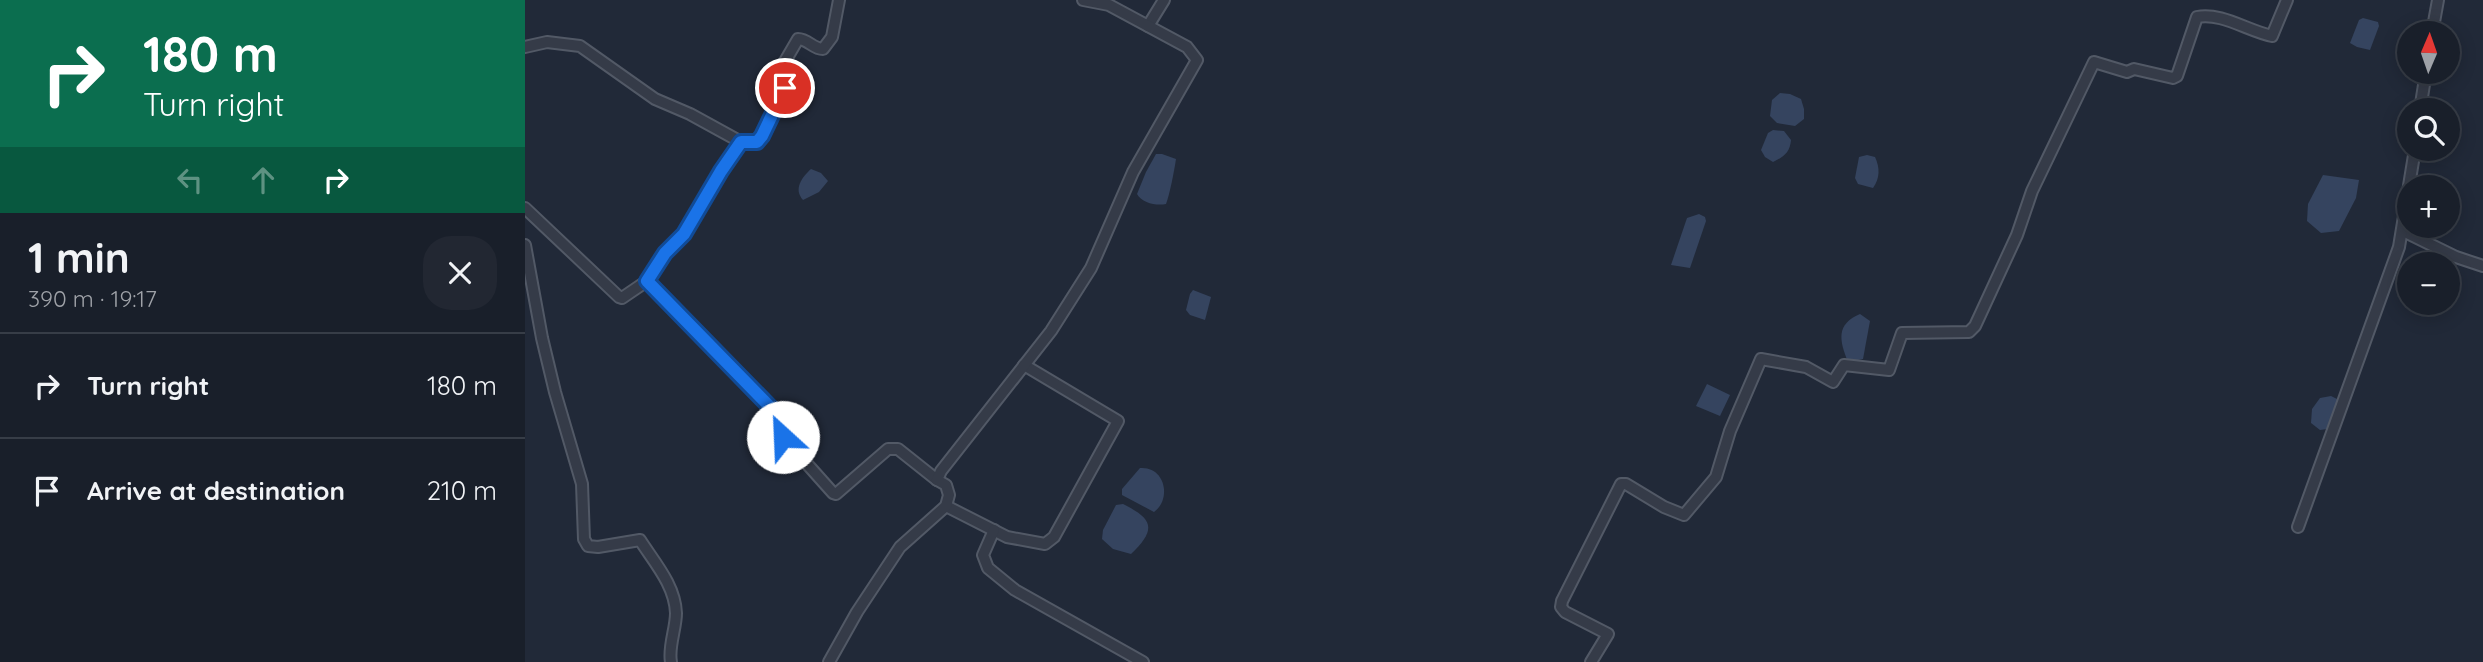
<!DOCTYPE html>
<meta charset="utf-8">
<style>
body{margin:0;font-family:Quicksand,sans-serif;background:#222732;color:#f1f3f6;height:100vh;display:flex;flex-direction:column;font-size:26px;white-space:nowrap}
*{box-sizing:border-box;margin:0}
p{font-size:23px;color:#9fa2a8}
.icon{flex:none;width:38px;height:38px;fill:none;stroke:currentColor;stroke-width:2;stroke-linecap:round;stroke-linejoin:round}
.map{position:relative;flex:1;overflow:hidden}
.panel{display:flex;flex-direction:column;background:#191f2a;width:525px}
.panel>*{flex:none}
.guide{background:#0b6e4f;color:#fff;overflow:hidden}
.needle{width:46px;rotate:2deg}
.controls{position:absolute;left:1872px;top:21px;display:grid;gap:14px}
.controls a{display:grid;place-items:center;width:63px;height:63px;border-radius:50%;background:#191f2a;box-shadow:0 4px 18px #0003,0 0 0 2px #373d47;font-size:35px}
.pin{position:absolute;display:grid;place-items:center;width:60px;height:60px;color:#fff;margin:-30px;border:4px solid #fff;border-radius:50%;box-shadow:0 2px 7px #0007}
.me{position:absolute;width:77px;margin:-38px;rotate:335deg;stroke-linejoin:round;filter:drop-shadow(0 0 5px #0008)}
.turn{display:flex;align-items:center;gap:24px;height:147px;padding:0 28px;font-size:32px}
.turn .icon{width:91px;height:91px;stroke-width:2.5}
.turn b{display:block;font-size:49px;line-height:60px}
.lanes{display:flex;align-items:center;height:66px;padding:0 28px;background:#0003;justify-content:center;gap:35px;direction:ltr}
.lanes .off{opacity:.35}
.round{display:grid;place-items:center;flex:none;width:74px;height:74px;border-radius:28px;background:#222732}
.headline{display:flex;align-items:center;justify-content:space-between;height:119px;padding:0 28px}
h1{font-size:42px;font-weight:800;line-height:52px}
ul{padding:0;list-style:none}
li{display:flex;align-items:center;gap:21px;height:105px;padding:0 28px;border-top:2px solid #373d47}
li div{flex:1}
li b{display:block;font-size:26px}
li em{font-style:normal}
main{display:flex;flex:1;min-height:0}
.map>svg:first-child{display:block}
.water{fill:#35445f}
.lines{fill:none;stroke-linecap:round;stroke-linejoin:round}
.minor-casing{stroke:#525966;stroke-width:14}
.minor{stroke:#353b48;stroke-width:10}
.route-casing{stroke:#114b97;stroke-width:18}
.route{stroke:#1a73e8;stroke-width:12}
</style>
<main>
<section class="panel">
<div class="guide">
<div class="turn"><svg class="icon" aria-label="right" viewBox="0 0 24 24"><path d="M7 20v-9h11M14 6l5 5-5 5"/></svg><div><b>180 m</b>Turn right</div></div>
<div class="lanes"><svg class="icon off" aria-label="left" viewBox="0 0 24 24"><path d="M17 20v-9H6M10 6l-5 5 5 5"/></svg><svg class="icon off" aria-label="ahead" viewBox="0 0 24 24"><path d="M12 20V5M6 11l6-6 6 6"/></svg><svg class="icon" aria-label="right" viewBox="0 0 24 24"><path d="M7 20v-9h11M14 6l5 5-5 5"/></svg></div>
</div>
<div class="headline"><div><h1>1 min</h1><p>390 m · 19:17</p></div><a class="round"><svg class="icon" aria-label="close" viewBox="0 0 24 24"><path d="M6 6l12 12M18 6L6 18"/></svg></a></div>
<ul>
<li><svg class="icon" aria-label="right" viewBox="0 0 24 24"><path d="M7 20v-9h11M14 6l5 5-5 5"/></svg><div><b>Turn right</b></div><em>180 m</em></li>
<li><svg class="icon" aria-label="arrive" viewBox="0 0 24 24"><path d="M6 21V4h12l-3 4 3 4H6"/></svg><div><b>Arrive at destination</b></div><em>210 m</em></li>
</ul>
</section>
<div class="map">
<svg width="1958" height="662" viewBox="0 0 1958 662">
<rect width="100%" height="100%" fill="#212938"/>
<g class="water">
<polygon points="1838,18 1853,22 1854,26 1845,50 1832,47 1825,43 1834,20"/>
<polygon points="1255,93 1265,94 1276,99 1279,109 1279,119 1270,126 1252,123 1245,116 1247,100"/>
<path d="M1248,130L1259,131L1266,140C1265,152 1259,157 1248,162L1240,157L1236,150L1243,133Z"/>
<path d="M631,154H637L651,159C649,172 645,193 641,204C631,206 617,203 612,194L621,172Z"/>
<path d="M1342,155L1350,157C1355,168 1355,178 1348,188L1333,184L1330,178L1334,157Z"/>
<path d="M286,169L296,173L303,181L294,192L278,200C268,189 277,177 286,169Z"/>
<polygon points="1798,175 1834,180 1831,198 1814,231 1796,233 1782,221 1783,204"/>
<polygon points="1174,214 1180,217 1181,221 1165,268 1146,265 1162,218"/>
<polygon points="668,290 686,297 680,320 665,315 661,310 665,294"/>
<path d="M1335,314L1345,321L1338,359L1323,362C1314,340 1311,324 1335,314Z"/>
<polygon points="1182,384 1205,395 1195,416 1171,406"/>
<polygon points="1806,396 1814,400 1802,429 1795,430 1786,423 1787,409 1795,398"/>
<path d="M615,468C640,466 647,499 629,512L597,495V489Z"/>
<path d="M598,504C628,519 632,529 606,554L588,549L577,539L578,530L591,505Z"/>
</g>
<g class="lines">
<defs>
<g id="minor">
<polyline points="623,26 639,0"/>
<polyline points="1907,33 1913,0"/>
<polyline points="0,47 22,42 55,46 130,99 165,114 216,142"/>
<polyline points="1895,110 1901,72"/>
<polyline points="0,208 94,297 97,298 122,281 249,411 255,424 258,437 308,493 311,494 363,449 373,449 412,480"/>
<polyline points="1878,231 1931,257 1958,266"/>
<path d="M0,245L17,338L30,392L57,484L59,539L63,546L73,547L115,540C129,562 150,585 151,613C151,629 143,647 146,662"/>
<path d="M122,281L140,253L159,234L196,171L216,142H232L237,136L260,88L252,75L273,39C283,39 288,49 298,49L307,37L314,0"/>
<polyline points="421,506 482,537 520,544 529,537 593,421 499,365"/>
<polyline points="1773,527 1874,247 1890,149"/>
<polyline points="469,530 458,555 463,568 490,590 618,662"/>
<polyline points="304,662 332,612 375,547 421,506 424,495 421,485 412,480 416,471 526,331 566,268 608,172 672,60 662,47 584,5 558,0"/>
<path d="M1066,662L1083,634L1040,612L1036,607L1037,601L1096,484H1101L1139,507L1159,515L1191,477L1205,431L1236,359L1281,367L1308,382L1319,365L1364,370L1377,333L1444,332L1450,326L1492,235L1507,191L1569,62L1602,72L1609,69L1648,78L1652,76L1672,17C1696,12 1723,31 1747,36L1762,0"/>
</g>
</defs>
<use href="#minor" class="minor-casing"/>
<use href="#minor" class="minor"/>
</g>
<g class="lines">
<defs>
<polyline id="route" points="258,437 255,424 249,411 122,281 140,253 159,234 196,171 216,142 232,142 237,136 260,88"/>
</defs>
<use href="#route" class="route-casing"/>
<use href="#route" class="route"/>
</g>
</svg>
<div class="controls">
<a><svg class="needle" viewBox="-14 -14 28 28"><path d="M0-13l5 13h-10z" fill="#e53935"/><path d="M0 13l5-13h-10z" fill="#9fa2a8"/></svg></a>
<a><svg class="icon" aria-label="search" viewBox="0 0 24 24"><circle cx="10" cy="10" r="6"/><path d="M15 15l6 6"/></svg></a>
<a>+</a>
<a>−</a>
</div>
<div class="pin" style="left:260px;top:88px;background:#d93025"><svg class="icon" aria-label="arrive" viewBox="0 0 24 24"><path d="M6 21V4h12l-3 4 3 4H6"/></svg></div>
<svg class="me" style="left:258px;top:437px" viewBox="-20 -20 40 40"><circle r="19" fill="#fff"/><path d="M0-13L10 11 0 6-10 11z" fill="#1a73e8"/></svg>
</div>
</main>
